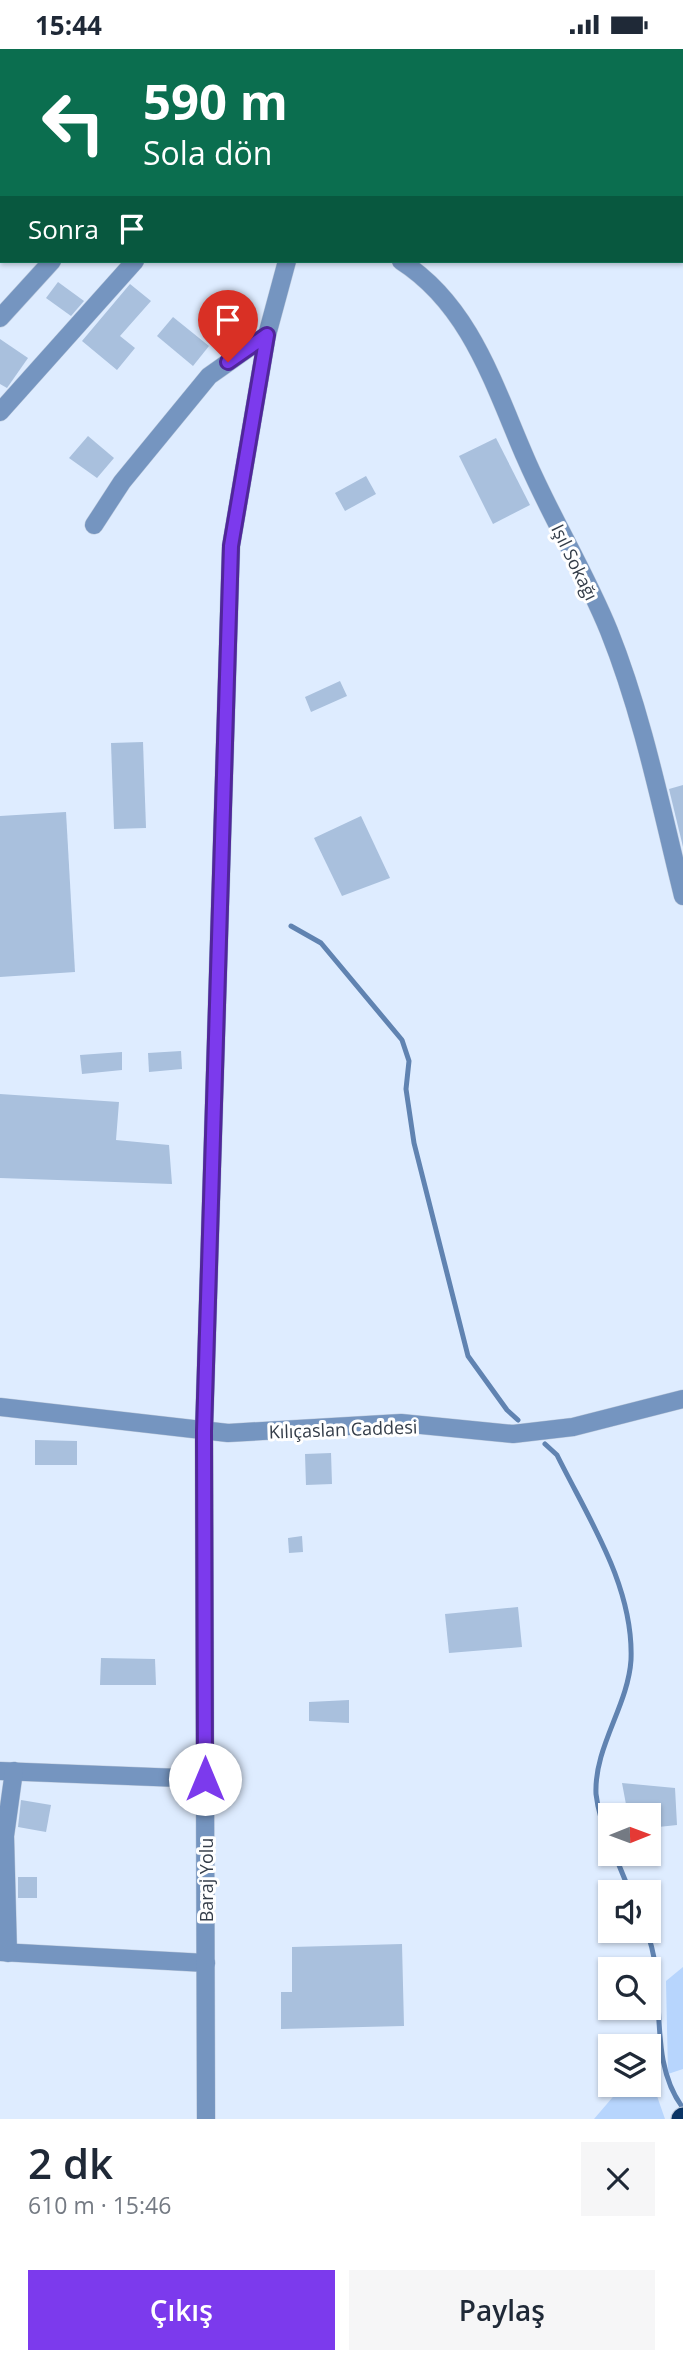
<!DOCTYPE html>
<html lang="tr">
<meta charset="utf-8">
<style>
body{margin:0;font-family:"Open Sans",sans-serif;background:#f6f6f7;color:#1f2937;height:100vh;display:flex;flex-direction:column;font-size:26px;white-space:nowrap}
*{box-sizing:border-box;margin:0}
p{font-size:23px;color:#747a83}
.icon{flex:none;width:38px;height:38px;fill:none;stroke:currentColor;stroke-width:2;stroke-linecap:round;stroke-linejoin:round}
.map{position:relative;height:2070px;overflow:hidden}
.sheet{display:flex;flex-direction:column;background:#fff;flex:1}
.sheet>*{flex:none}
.hud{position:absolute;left:0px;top:0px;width:684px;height:214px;box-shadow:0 2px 5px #0004;background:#0b6e4f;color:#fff;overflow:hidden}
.needle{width:46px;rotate:89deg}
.tools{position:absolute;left:598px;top:1754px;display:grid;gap:14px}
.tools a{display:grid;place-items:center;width:63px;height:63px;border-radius:0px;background:#fff;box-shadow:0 2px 5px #0004;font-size:35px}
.pin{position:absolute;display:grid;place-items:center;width:60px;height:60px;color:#fff;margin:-72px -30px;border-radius:50% 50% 50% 0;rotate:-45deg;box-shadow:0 0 7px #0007}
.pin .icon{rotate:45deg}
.me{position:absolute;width:77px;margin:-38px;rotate:0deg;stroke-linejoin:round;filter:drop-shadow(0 0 5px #0008)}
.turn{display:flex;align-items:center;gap:24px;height:147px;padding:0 28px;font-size:32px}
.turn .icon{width:91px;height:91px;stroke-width:2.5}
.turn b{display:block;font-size:49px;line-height:60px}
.then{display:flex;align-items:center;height:66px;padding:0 28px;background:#0003;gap:14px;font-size:26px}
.round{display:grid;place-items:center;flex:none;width:74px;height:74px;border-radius:0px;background:#f6f6f7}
.overview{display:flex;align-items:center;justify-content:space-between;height:119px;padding:0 28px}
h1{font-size:42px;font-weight:600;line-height:52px}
.primary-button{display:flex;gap:14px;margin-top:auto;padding:14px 28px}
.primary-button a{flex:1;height:80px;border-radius:0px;background:#7c3aed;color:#fff;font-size:28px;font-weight:600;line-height:80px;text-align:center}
.primary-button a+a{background:#f6f6f7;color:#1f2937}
.status{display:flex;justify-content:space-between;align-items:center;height:49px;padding:0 35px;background:#fff;direction:ltr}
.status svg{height:19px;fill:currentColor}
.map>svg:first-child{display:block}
.green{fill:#b7d5fd}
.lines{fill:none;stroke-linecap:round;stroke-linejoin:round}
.stream{stroke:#6083b1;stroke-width:5}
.building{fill:#a9c0dd}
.minor-casing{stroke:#bcc9db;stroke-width:19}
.major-casing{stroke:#bcc9db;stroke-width:19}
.highway-casing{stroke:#bcc9db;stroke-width:23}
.minor{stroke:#7595c0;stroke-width:18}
.major{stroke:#044b96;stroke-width:18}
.highway{stroke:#0a3465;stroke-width:21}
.route-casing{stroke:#51269a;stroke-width:18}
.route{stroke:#7c3aed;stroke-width:12}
.labels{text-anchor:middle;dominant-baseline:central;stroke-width:6;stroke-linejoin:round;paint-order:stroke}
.street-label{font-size:18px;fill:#343d49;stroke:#fff}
</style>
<div class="status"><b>15:44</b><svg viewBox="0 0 49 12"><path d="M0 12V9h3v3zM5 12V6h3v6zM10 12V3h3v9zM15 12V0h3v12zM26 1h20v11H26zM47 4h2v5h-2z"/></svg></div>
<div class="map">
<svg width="683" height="2070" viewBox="0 0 683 2070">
<rect width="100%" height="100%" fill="#deecff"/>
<g class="green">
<polygon points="683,1918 683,2020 668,2025 666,1932"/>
<polygon points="649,2024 665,2070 594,2070 624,2035 649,2035"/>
</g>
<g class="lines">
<g class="stream">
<polyline points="291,877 321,894 402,991 409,1012 406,1040 414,1094 468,1307 507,1361 518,1371"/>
<path d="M545,1395L557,1406C588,1469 634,1537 631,1611C628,1657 594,1698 596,1745C598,1763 604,1780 611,1796"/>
<polyline points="614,1804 630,1843"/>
<path d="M646,1881C669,1935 645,2009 683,2059"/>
</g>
</g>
<g class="building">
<polygon points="58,233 84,252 71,267 46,249"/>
<polygon points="130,235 151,252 120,287 135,299 117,321 82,292"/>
<polygon points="173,268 209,297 193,317 157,287"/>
<polygon points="0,290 28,309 7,339 0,335"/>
<polygon points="88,387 114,409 97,429 69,409"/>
<polygon points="496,389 530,456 493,475 459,407"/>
<polygon points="366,427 376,445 345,462 335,444"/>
<polygon points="340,632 347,647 311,663 305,648"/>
<polygon points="143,693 146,779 114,780 111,694"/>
<polygon points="683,736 683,798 669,740"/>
<polygon points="66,763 75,923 0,928 0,767"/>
<polygon points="361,767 390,829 342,847 314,789"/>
<polygon points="181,1002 182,1020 149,1023 148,1004"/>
<polygon points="122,1003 122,1021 82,1025 80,1006"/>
<polygon points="0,1045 119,1053 116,1091 169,1096 172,1135 0,1129"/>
<polygon points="35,1391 77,1392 77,1416 35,1416"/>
<polygon points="331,1404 332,1435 306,1436 305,1405"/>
<polygon points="302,1487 303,1503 289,1504 288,1489"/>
<polygon points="518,1558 522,1598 449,1604 445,1565"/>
<polygon points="101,1609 155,1610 156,1636 100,1636"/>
<polygon points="349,1651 349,1674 309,1672 309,1653"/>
<polygon points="622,1734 675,1739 677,1776 649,1779 649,1766 628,1766"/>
<polygon points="21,1751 51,1756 46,1783 18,1778"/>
<rect x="18" y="1828" width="19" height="21"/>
<polygon points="402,1895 404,1977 281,1980 281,1943 292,1943 292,1898"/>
</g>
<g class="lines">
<defs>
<g id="minor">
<polyline points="129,2 129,0"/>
<polyline points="341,2 341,0"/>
<polyline points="0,13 2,7"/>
<path d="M401,212C471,257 494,337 526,410C551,468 585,523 609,582C643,667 661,758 683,847"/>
<polyline points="0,269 52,212"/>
<polyline points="0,363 135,212"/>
<polyline points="94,476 122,433 209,327 267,286"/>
<polyline points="0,1358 228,1384 401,1374 513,1385 573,1378 683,1350"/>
<polyline points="0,1722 205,1730"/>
<polyline points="0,1903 206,1914"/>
<polyline points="8,1904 5,1787 14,1722"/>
<polyline points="206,2070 204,1382 231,497 267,286 287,212"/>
</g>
<g id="major">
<polyline points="46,0 51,2"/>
<polyline points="107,0 113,2"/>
<polyline points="682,124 683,123"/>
<polyline points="682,145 683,145"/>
</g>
<polyline id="highway" points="682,2070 683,2069"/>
</defs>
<use href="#minor" class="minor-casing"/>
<use href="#major" class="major-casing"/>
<use href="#highway" class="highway-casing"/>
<use href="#minor" class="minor"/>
<use href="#major" class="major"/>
<use href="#highway" class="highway"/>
</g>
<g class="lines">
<defs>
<polyline id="route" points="205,1730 204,1382 231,497 267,286 228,313"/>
</defs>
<use href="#route" class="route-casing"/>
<use href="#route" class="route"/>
</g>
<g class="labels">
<g class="street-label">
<text transform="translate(575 513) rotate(64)">Işıl Sokağı</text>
<text transform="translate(343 1380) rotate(-2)">Kılıçaslan Caddesi</text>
<text transform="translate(206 1831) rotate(-90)">Baraj Yolu</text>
</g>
</g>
</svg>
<div class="tools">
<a><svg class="needle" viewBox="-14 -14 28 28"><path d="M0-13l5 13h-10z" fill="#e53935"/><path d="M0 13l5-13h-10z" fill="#747a83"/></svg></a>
<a><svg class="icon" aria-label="sound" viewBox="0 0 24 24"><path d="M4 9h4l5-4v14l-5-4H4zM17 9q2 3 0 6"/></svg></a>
<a><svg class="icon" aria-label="search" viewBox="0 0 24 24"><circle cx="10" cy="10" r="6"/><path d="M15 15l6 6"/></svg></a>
<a><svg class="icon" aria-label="layers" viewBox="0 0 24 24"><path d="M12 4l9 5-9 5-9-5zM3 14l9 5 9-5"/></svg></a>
</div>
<div class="pin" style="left:228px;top:313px;background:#d93025"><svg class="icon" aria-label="arrive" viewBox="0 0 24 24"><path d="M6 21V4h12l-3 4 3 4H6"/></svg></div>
<svg class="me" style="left:205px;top:1730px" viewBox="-20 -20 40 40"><circle r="19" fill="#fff"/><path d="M0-13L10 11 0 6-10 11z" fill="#7c3aed"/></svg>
<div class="hud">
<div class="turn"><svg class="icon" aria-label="left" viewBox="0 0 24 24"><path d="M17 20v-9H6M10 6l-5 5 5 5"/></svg><div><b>590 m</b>Sola dön</div></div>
<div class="then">Sonra<svg class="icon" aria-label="arrive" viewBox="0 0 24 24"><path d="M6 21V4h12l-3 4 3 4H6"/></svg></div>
</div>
</div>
<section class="sheet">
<div class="overview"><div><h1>2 dk</h1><p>610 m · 15:46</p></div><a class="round"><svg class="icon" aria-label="close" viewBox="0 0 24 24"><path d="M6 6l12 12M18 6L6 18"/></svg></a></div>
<div class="primary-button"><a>Çıkış</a><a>Paylaş</a></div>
</section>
